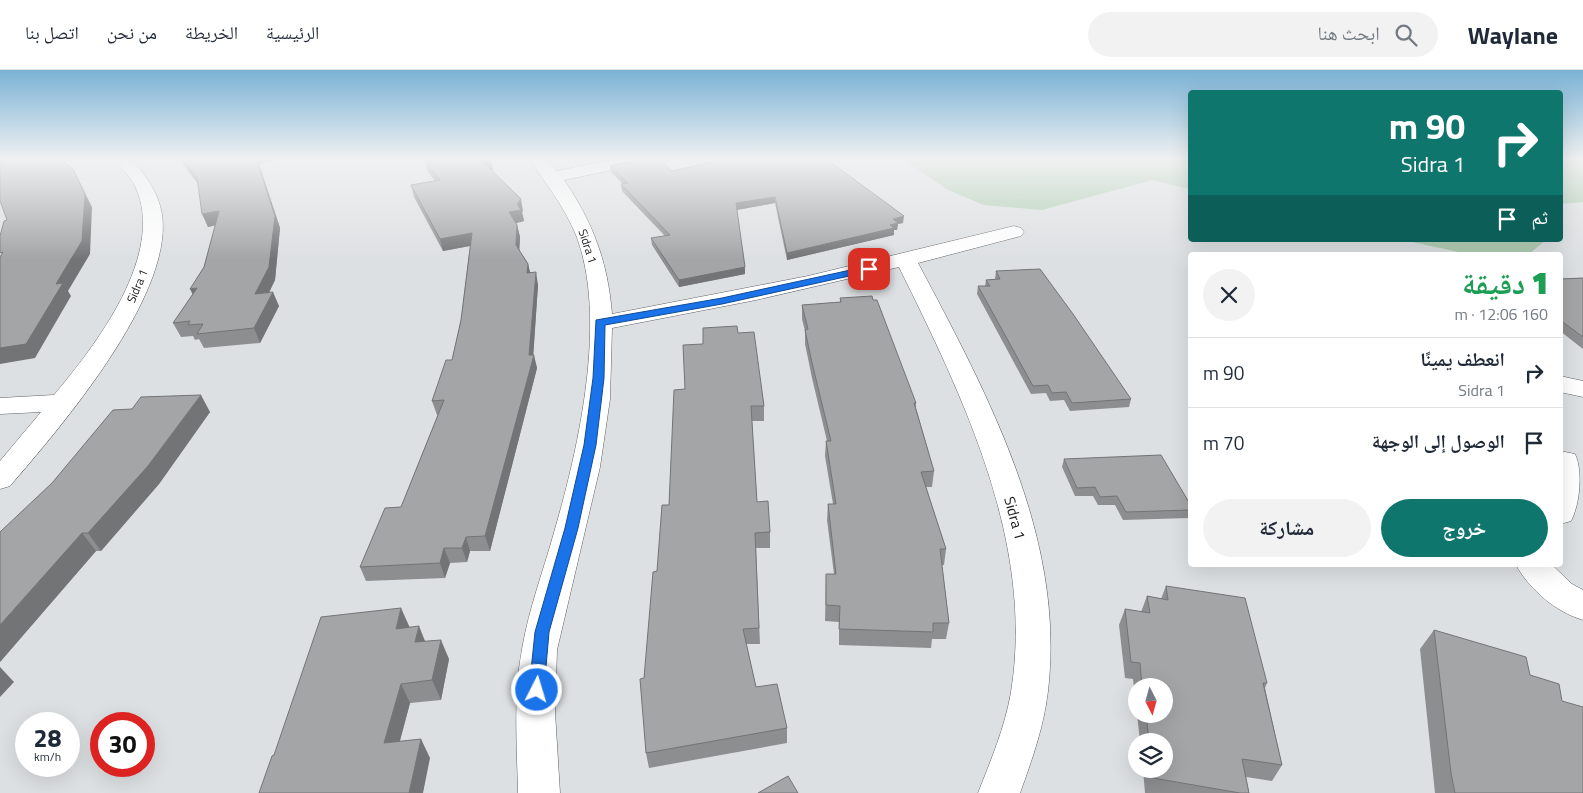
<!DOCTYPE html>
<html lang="ar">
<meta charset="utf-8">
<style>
body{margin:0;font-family:"Titillium Web","Noto Naskh Arabic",sans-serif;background:#f2f2f3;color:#1f2937;direction:rtl;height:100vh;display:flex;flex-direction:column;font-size:19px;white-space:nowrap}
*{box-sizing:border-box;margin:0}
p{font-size:16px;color:#747a83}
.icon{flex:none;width:28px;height:28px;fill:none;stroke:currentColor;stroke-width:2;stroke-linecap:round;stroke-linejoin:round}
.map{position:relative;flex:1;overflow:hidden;direction:ltr}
.side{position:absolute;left:1188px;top:182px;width:375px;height:315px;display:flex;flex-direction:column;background:#fff;border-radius:5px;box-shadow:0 5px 20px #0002;direction:rtl}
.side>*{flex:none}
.hud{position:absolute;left:1188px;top:20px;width:375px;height:152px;border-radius:5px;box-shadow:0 5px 20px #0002;direction:rtl;background:#0f766e;color:#fff;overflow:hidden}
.needle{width:32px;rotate:174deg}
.tools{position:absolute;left:1128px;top:608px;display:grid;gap:10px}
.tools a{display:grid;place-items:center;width:45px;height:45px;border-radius:50%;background:#fff;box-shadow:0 5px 20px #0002;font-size:25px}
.speed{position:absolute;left:15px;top:642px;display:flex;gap:10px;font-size:25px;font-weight:700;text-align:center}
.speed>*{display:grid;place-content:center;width:65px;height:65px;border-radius:50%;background:#fff;box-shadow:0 5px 20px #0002;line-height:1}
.speed small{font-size:12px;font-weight:400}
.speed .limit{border:8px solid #d22;background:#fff;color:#111}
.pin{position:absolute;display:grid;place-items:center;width:42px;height:42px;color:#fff;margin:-21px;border-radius:10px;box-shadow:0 2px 8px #0006}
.me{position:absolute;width:55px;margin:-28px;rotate:5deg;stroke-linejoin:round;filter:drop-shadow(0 0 4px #0008)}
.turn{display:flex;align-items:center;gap:18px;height:105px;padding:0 15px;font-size:22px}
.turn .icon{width:65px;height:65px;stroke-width:2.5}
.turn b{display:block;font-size:35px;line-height:42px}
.then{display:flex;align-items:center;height:48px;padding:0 15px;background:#0003;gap:10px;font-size:19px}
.round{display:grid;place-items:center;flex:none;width:52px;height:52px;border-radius:26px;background:#f2f2f3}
.overview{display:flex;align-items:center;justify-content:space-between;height:85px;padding:0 15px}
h1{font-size:30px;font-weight:800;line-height:38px;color:#1e9e55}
.primary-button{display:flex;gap:10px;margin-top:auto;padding:10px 15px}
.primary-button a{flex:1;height:58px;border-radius:30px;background:#0f766e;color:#fff;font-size:20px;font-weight:800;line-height:58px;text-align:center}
.primary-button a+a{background:#f2f2f3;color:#1f2937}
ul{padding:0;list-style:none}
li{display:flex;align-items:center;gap:15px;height:70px;padding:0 15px;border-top:1px solid #e0e1e3}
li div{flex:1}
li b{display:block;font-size:19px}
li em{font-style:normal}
header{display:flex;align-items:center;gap:30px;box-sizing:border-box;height:70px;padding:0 25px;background:#fff;border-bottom:1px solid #e0e1e3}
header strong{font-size:24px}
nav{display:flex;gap:28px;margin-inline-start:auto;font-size:18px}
.search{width:350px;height:45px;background:#f2f2f3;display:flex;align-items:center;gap:12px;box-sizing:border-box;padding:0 18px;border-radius:28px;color:#747a83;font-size:19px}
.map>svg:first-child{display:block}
.green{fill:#abccae}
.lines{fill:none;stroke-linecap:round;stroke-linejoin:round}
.street-casing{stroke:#5f6163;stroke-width:1}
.street{fill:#fff;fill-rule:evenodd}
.wall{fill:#8c8e90}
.shaded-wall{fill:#727475}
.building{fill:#a3a5a7;stroke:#727475}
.route{fill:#1a73e8;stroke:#114b97}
.labels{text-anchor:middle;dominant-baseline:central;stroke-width:4.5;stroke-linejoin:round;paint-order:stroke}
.far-street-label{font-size:12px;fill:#18191a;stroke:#fff}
.street-label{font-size:15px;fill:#18191a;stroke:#fff}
</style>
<header>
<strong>Waylane</strong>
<div class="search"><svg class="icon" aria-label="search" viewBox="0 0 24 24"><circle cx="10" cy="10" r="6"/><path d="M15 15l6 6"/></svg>ابحث هنا</div>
<nav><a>الرئيسية</a><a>الخريطة</a><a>من نحن</a><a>اتصل بنا</a></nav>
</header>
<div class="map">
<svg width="1583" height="723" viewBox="0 0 1583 723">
<rect width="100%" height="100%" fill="#dde0e2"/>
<g class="green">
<polygon points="901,88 1149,88 1190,93 1190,119 1152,110 1042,140 984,135 948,120"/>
<polygon points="1560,88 1583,88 1583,132 1560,134"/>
<polygon points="1403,170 1546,170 1530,183 1468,184"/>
</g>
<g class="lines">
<defs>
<g id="street">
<path d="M114,88H131C145,105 158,121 162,144C174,225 61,357 10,416L0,419V391L41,342L0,344V328L54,325C95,276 167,184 135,116C130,106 120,97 114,88Z"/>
<path d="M529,88H546L557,101L621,88H655L647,93L564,110C593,152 608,193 612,244L808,206L1014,156L1021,158L1024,162L1021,166L918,193C987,323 1066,468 1048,621C1044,656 1032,690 1020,723H978C991,690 1005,657 1011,622C1035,473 963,327 899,197L756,230L612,258L610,329L600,397L557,580L555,642L560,723H518C517,676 513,627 522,579C529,538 544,499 555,459C579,376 608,248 576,165C564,136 546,114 529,88Z"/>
<polygon points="1560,306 1583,311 1583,327 1560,322"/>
<path d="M1565,382L1575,384C1583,401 1580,434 1571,451L1560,454V383Z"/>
<path d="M1516,495H1552L1572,514L1583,520V550C1556,542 1530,520 1516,495Z"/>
</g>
</defs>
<use href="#street" class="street-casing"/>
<use href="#street" class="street"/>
</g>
<g class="wall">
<polygon points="178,88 276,88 276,90 259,94 280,158 275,210 269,223 279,236 260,273 204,278 199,269 195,270 193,266 181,267 173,253 193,224 204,197 215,155 208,157 198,114"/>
<polygon points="427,88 490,88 493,100 491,100 523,141 522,142 524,151 516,153 517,155 520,167 519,180 528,194 530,203 538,215 533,285 537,298 490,481 470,481 467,492 450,493 445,508 366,511 360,497 401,437 438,345 437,345 432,331 452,290 461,250 470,176 443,181 414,127 411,115 435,111 428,102 425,91 430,90"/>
<polygon points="1149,88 1190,88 1190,93"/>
<polygon points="610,96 672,101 903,153 898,154 897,160 894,160 894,165 787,190 775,133 737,140 745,204 679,217 652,175 651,168 665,166 622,121 621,114 623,114 611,102"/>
<polygon points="996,201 1131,329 1129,337 1070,341 1064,330 1050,331 1046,323 1031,324 977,224 978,216 985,216 986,210 995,209"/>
<polygon points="1583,208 1583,279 1560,261 1560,209"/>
<polygon points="840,228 916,333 916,338 934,401 932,417 926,417 946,479 944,495 942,495 949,553 946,569 932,569 931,578 839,575 839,552 825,551 826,504 834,504 827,450 828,434 833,434 825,386 826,371 827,371 812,308 805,274 805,261 802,249 802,235 840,232"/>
<polygon points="738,263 764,336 764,351 752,351 757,432 770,462 770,478 756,478 760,574 746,574 756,617 787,658 787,673 649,698 646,683 644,608 657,501 669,435 685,319 703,274"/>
<polygon points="132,339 210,342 159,414 101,481 96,481 0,592"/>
<polygon points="1064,389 1190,434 1190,448 1123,450 1115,435 1098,435 1093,426 1075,426 1062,397"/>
<polygon points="1166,516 1267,613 1265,618 1282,695 1272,711 1246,707 1249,723 1145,723 1143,699 1164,699 1164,671 1140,671 1137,644 1164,644 1164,616 1136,616 1136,636 1133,609 1125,608 1119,555 1125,539 1141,542 1147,526 1161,529"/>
<polygon points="409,557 425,571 449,589 441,630 410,633 400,671 430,688 274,685"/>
<polygon points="1434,560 1530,605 1562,631 1583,723 1435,723 1420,579"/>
</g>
<g class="shaded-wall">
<polygon points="256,88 276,88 276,90 259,94 280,158 275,210 261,238 255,224"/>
<polygon points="598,88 611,88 598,91"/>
<polygon points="491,89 493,100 484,102 482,91"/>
<polygon points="73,99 92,137 90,184 68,221 71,226 35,288 0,294 0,278 56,214"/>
<polygon points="775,127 775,133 736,140 736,133"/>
<polygon points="521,129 523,141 522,142 524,151 512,154 509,142"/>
<polygon points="219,141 225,153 208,157 202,144"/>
<polygon points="904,146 903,153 898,154 897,160 894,160 894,165 787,190 787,183 890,155 893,149"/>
<polygon points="517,155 520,167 519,187 516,175"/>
<polygon points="472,163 475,175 443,181 440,169"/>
<polygon points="528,194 531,206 527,203"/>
<polygon points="745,197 745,204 679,217 679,210"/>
<polygon points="536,202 538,215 533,290 534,285 537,298 490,481 485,466 529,285"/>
<polygon points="197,218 197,233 190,219"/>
<polygon points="273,222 279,236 260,273 254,258"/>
<polygon points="201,325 210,342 159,414 101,481 88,463"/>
<polygon points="82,463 96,481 0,592 0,555"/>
<polygon points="466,467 470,481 467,492 462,478"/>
<polygon points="444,478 450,493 445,508 440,493"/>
<polygon points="401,538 410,558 396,559"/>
<polygon points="419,556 427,576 415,572"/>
<polygon points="441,570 449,589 441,630 432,610"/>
<polygon points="0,597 14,612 0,627"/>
<polygon points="401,614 410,633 394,692 384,673"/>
<polygon points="421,669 430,688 423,723 409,723"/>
</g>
<g class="building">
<polygon points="0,88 59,88 73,99 85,124 82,171 56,214 63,213 26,274 0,278 0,187 3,182 0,183 0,166 4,151 7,150 0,131"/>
<polygon points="182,88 256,88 275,146 269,197 255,224 273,222 254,258 197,264 203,254 188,255 190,251 173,253 197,218 190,219 204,197 219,141 202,144 197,108"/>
<polygon points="438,88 490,88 491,89 482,91 521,129 517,134 521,140 509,142 517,155 516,175 528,194 527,203 536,202 529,285 534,285 485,466 466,467 462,478 444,478 440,493 360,497 385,438 401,437 444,330 432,331 446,290 452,290 461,250 472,163 440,169 411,115 440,110 425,91"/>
<polygon points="647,88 657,88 672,101 730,88 825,88 904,146 893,149 898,153 890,155 894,158 787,183 775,127 736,133 745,197 679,210 651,168 670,165 621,114 628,113 610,96"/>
<polygon points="1040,199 1073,244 1131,329 1072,333 1066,322 1052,323 1048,315 1033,316 978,216 990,216 986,210 1000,209 996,201"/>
<polygon points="1583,208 1583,267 1560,250 1560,209"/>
<polygon points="872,226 873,230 877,230 916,333 914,333 934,401 921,402 946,479 940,479 949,553 933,553 933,562 839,559 840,536 826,535 826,504 836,504 828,434 836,434 826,371 831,371 812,293 805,260 808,259 802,235 841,232 840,228"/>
<polygon points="737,256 738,263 754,262 764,336 751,336 757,432 768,431 770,462 755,463 759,558 743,559 756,617 777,614 787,658 646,683 640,609 644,608 653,502 657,501 662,435 669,435 674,320 685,319 683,275 703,274 703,258"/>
<polygon points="201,325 148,396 88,463 82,463 0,555 0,462 52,413 113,340 132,339 141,327"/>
<polygon points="1161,385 1190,434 1190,440 1126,442 1117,426 1100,427 1095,417 1077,418 1064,389"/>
<polygon points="1166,516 1245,528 1267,613 1263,613 1282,695 1242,689 1249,723 1240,723 1153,708 1152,699 1164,699 1164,671 1149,671 1146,644 1164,644 1164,616 1142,616 1140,593 1131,592 1125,539 1150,543 1147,526 1168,530"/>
<polygon points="401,538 396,559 419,556 415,572 441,570 432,610 401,614 384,673 421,669 409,723 259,723 272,686 274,685 321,547"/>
<polygon points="1434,560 1526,587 1530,605 1559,614 1562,631 1583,637 1583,723 1455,723 1451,703"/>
<polygon points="788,706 798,723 758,723"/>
</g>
<linearGradient id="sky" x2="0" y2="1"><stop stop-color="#7ab2d5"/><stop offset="0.47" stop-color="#f0f1f2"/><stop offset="1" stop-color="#f0f1f2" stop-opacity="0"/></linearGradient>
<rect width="1583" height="189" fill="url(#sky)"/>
<polygon class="route" points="869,196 873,199 872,201 722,234 605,255 604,308 596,375 578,458 549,562 544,620 542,625 537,627 531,625 529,620 535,562 565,458 584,375 593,308 596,250 722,228"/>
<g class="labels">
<g class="far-street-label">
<text transform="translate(588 176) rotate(72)">Sidra 1</text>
<text transform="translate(137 216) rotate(-67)">Sidra 1</text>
</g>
<g class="street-label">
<text transform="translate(1015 448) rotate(75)">Sidra 1</text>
</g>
</g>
</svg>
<div class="tools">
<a><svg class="needle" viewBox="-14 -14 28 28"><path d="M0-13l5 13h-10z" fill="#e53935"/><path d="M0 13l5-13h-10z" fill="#747a83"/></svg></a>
<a><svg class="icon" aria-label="layers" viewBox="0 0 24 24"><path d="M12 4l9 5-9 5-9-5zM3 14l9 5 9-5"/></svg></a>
</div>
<div class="speed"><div>28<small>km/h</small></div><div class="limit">30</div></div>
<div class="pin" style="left:869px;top:199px;background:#d93025"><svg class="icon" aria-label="arrive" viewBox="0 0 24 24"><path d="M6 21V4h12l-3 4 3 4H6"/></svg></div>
<svg class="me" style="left:537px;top:620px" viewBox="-20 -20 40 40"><circle r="17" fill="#1a73e8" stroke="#fff" stroke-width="3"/><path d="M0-11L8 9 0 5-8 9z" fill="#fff"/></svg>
<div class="hud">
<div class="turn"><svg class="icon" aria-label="right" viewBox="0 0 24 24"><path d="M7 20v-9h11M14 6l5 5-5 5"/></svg><div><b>90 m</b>Sidra 1</div></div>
<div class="then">ثم<svg class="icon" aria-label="arrive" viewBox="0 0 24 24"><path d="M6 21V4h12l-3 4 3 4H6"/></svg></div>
</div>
<section class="side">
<div class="overview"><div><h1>1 دقيقة</h1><p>160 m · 12:06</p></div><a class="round"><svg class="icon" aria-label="close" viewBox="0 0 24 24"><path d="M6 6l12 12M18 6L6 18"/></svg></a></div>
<ul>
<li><svg class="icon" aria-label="right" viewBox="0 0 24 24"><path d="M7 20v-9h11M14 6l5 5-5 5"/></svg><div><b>انعطف يمينًا</b><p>Sidra 1</p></div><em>90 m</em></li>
<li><svg class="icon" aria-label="arrive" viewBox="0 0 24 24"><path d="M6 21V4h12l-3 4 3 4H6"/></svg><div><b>الوصول إلى الوجهة</b></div><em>70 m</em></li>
</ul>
<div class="primary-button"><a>خروج</a><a>مشاركة</a></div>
</section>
</div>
